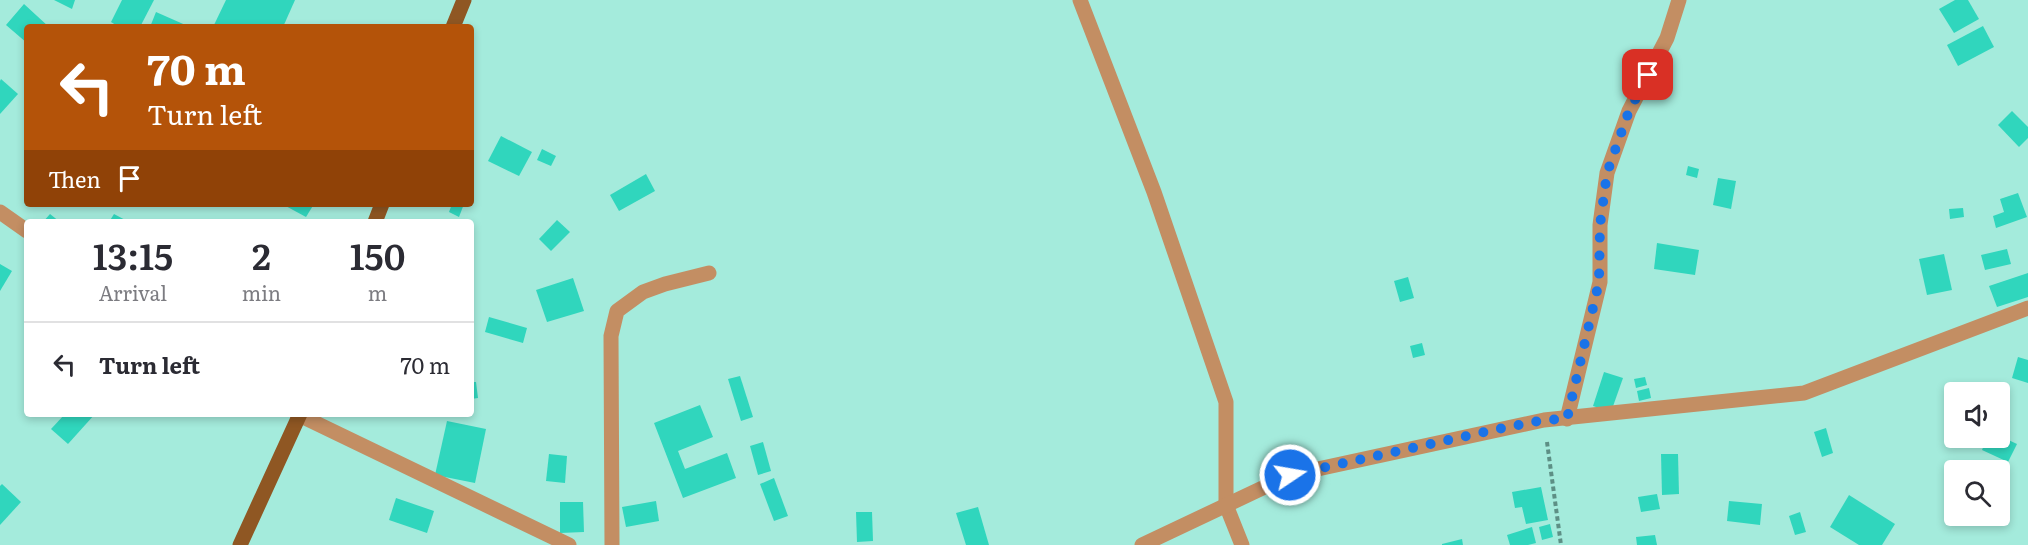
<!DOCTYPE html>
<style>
body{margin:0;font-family:Literata,serif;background:#f7f7f7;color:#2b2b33;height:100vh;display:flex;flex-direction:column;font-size:22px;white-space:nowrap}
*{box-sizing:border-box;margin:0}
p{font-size:20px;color:#7c7c81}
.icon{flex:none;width:33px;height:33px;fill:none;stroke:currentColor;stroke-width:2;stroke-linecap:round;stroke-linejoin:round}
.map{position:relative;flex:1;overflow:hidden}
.panel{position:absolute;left:24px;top:219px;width:450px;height:198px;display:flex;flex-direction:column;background:#fff;border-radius:6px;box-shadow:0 3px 9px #0003}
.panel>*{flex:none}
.banner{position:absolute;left:24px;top:24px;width:450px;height:183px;border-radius:6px;box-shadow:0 3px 9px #0003;background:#b45309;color:#fff;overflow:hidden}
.fabs{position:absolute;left:1944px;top:382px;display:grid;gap:12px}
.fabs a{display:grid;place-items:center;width:66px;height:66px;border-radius:6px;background:#fff;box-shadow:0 3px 9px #0003;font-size:30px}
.pin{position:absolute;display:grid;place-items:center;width:51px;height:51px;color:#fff;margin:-26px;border-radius:12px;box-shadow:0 3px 9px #0006}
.me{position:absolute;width:66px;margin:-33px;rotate:78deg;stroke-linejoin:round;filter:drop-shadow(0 0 4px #0008)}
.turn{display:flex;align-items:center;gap:21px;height:126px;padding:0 24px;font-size:27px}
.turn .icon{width:78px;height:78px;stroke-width:2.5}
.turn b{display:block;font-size:42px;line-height:51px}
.then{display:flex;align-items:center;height:57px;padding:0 24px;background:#0003;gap:12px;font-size:22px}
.eta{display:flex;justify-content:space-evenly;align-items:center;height:102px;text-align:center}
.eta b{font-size:36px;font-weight:600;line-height:42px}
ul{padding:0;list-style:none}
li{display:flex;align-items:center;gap:18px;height:84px;padding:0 24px;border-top:2px solid #e1e1e2}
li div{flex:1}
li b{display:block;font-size:22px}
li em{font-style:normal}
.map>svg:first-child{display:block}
.building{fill:#30d6bd}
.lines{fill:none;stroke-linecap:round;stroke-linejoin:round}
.path{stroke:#5d8f85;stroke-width:4;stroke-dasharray:4.5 3;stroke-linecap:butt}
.street{stroke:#c38e63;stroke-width:15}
.primary{stroke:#8f5723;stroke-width:15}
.route{stroke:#1a73e8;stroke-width:10;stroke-dasharray:0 18}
</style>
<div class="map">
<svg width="2028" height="545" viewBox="0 0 2028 545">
<rect width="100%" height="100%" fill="#a4ebdc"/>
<g class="building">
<polygon points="54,0 75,0 72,9"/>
<polygon points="122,0 154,0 140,27 119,27 111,22"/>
<polygon points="226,0 295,0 283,27 213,27"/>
<polygon points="1955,0 1968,0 1979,19 1954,33 1939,9"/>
<polygon points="24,4 49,27 27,27 27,43 6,25"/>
<polygon points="156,12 190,27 150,27"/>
<polygon points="1983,26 1994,47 1958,66 1947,45"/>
<polygon points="1,79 18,94 0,114 0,81"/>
<polygon points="2012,111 2028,127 2028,138 2019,147 1998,125"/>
<polygon points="501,136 532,152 519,176 488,161"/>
<polygon points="542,149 556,156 551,166 537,160"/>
<polygon points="1688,166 1699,169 1697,178 1686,175"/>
<polygon points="646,174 655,191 619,211 610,195"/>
<polygon points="1718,178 1736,181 1731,209 1713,205"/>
<polygon points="2018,193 2027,217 1996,228 1993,216 2004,212 2000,199"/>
<polygon points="282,204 314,204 306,217"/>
<polygon points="452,204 464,204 459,217 449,212"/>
<polygon points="1963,208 1964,217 1950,219 1949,209"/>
<polygon points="50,214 60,222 43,222"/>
<polygon points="114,214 129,222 109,222"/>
<polygon points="557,220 570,232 551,251 539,239"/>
<polygon points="1657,243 1699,250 1695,275 1654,269"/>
<polygon points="2007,249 2011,264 1985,270 1981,255"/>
<polygon points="1944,254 1952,290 1927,295 1919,259"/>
<polygon points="0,264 12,271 0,291"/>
<polygon points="2028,273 2028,297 1997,307 1989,286"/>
<polygon points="1408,277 1414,298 1400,302 1394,281"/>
<polygon points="573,278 584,311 547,322 536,290"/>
<polygon points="489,317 527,328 523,343 485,332"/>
<polygon points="1422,343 1425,355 1413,358 1410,346"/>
<polygon points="2018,357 2028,360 2028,383 2012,378"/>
<polygon points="1604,372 1623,378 1611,412 1593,406"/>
<polygon points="740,376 753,417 741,421 728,379"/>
<polygon points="1645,377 1647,385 1636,388 1634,379"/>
<polygon points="471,382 476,382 478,398 471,399"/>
<polygon points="1649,388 1651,398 1639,401 1637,391"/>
<polygon points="700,405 713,437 678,451 685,469 727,453 736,478 683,498 654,423"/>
<polygon points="65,414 95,414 68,444 51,429"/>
<polygon points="447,421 486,429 475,483 435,475"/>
<polygon points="1826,428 1833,453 1822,457 1814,432"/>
<polygon points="2000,436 2017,444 2008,462 1982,450 1987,438 2000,438"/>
<polygon points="763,442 771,471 758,475 750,446"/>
<polygon points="549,454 567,456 565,483 546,481"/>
<polygon points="1661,454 1678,454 1679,494 1662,495"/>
<polygon points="774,478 788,516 774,521 760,484"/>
<polygon points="2,484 21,502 0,525 0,486"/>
<polygon points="1541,487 1548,520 1526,524 1522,507 1515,508 1512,492"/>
<polygon points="1657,494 1660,509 1641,512 1638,497"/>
<polygon points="1849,495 1895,524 1882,545 1859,545 1830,527"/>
<polygon points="396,498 434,511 427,533 389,520"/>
<polygon points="656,501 659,521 626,527 622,507"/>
<polygon points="1729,501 1762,504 1760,525 1727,521"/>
<polygon points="560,502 583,502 584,532 560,533"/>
<polygon points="978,507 989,545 966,545 956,513"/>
<polygon points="856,512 872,512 873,541 857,542"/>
<polygon points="1800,512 1806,532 1795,535 1789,516"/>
<polygon points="1976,516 1997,516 1993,524"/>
<polygon points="1550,524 1553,537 1542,540 1539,527"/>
<polygon points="1532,527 1536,543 1528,545 1510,545 1507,535"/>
<polygon points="1655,535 1657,545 1637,545 1636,537"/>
<polygon points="1462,539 1463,545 1442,545 1442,544"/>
</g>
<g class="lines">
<polyline class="path" points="1547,442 1561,545"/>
<g class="street">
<polyline points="1080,0 1154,192 1226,402 1226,505 1242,545"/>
<polyline points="0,212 27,231"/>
<polyline points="297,414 569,545"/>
<polyline points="1567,419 1600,282 1600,225 1607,173 1629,111 1667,38 1679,0"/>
<polyline points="612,545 611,336 617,311 643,292 665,284 709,273"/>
<polyline points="1142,545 1290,475 1544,420 1804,393 2028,308"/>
</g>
<g class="primary">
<polyline points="453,27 464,0"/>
<polyline points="375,222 382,204"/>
<polyline points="240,545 300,414"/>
</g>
</g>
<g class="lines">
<polyline class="route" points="1290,475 1503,428 1544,420 1567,419 1599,282 1600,225 1607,173 1629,111 1648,75"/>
</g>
</svg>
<div class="fabs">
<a><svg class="icon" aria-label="sound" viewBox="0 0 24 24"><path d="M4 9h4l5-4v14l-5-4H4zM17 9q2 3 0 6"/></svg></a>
<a><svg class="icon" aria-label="search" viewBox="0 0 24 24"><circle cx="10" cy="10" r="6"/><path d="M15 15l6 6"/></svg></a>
</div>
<div class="pin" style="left:1648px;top:75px;background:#d93025"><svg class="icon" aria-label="arrive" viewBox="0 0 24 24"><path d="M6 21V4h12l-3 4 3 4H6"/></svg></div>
<svg class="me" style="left:1290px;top:475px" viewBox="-20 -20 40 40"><circle r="17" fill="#1a73e8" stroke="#fff" stroke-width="3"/><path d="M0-11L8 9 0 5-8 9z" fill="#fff"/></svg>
<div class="banner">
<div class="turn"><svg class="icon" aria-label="left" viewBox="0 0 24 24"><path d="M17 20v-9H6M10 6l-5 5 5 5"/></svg><div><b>70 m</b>Turn left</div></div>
<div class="then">Then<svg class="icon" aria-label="arrive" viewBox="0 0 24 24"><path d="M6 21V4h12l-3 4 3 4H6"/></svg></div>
</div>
<section class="panel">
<div class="eta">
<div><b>13:15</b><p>Arrival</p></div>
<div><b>2</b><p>min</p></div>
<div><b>150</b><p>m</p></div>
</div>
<ul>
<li><svg class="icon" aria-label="left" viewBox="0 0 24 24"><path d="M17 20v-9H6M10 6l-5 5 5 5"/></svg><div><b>Turn left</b></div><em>70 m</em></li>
</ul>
</section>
</div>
